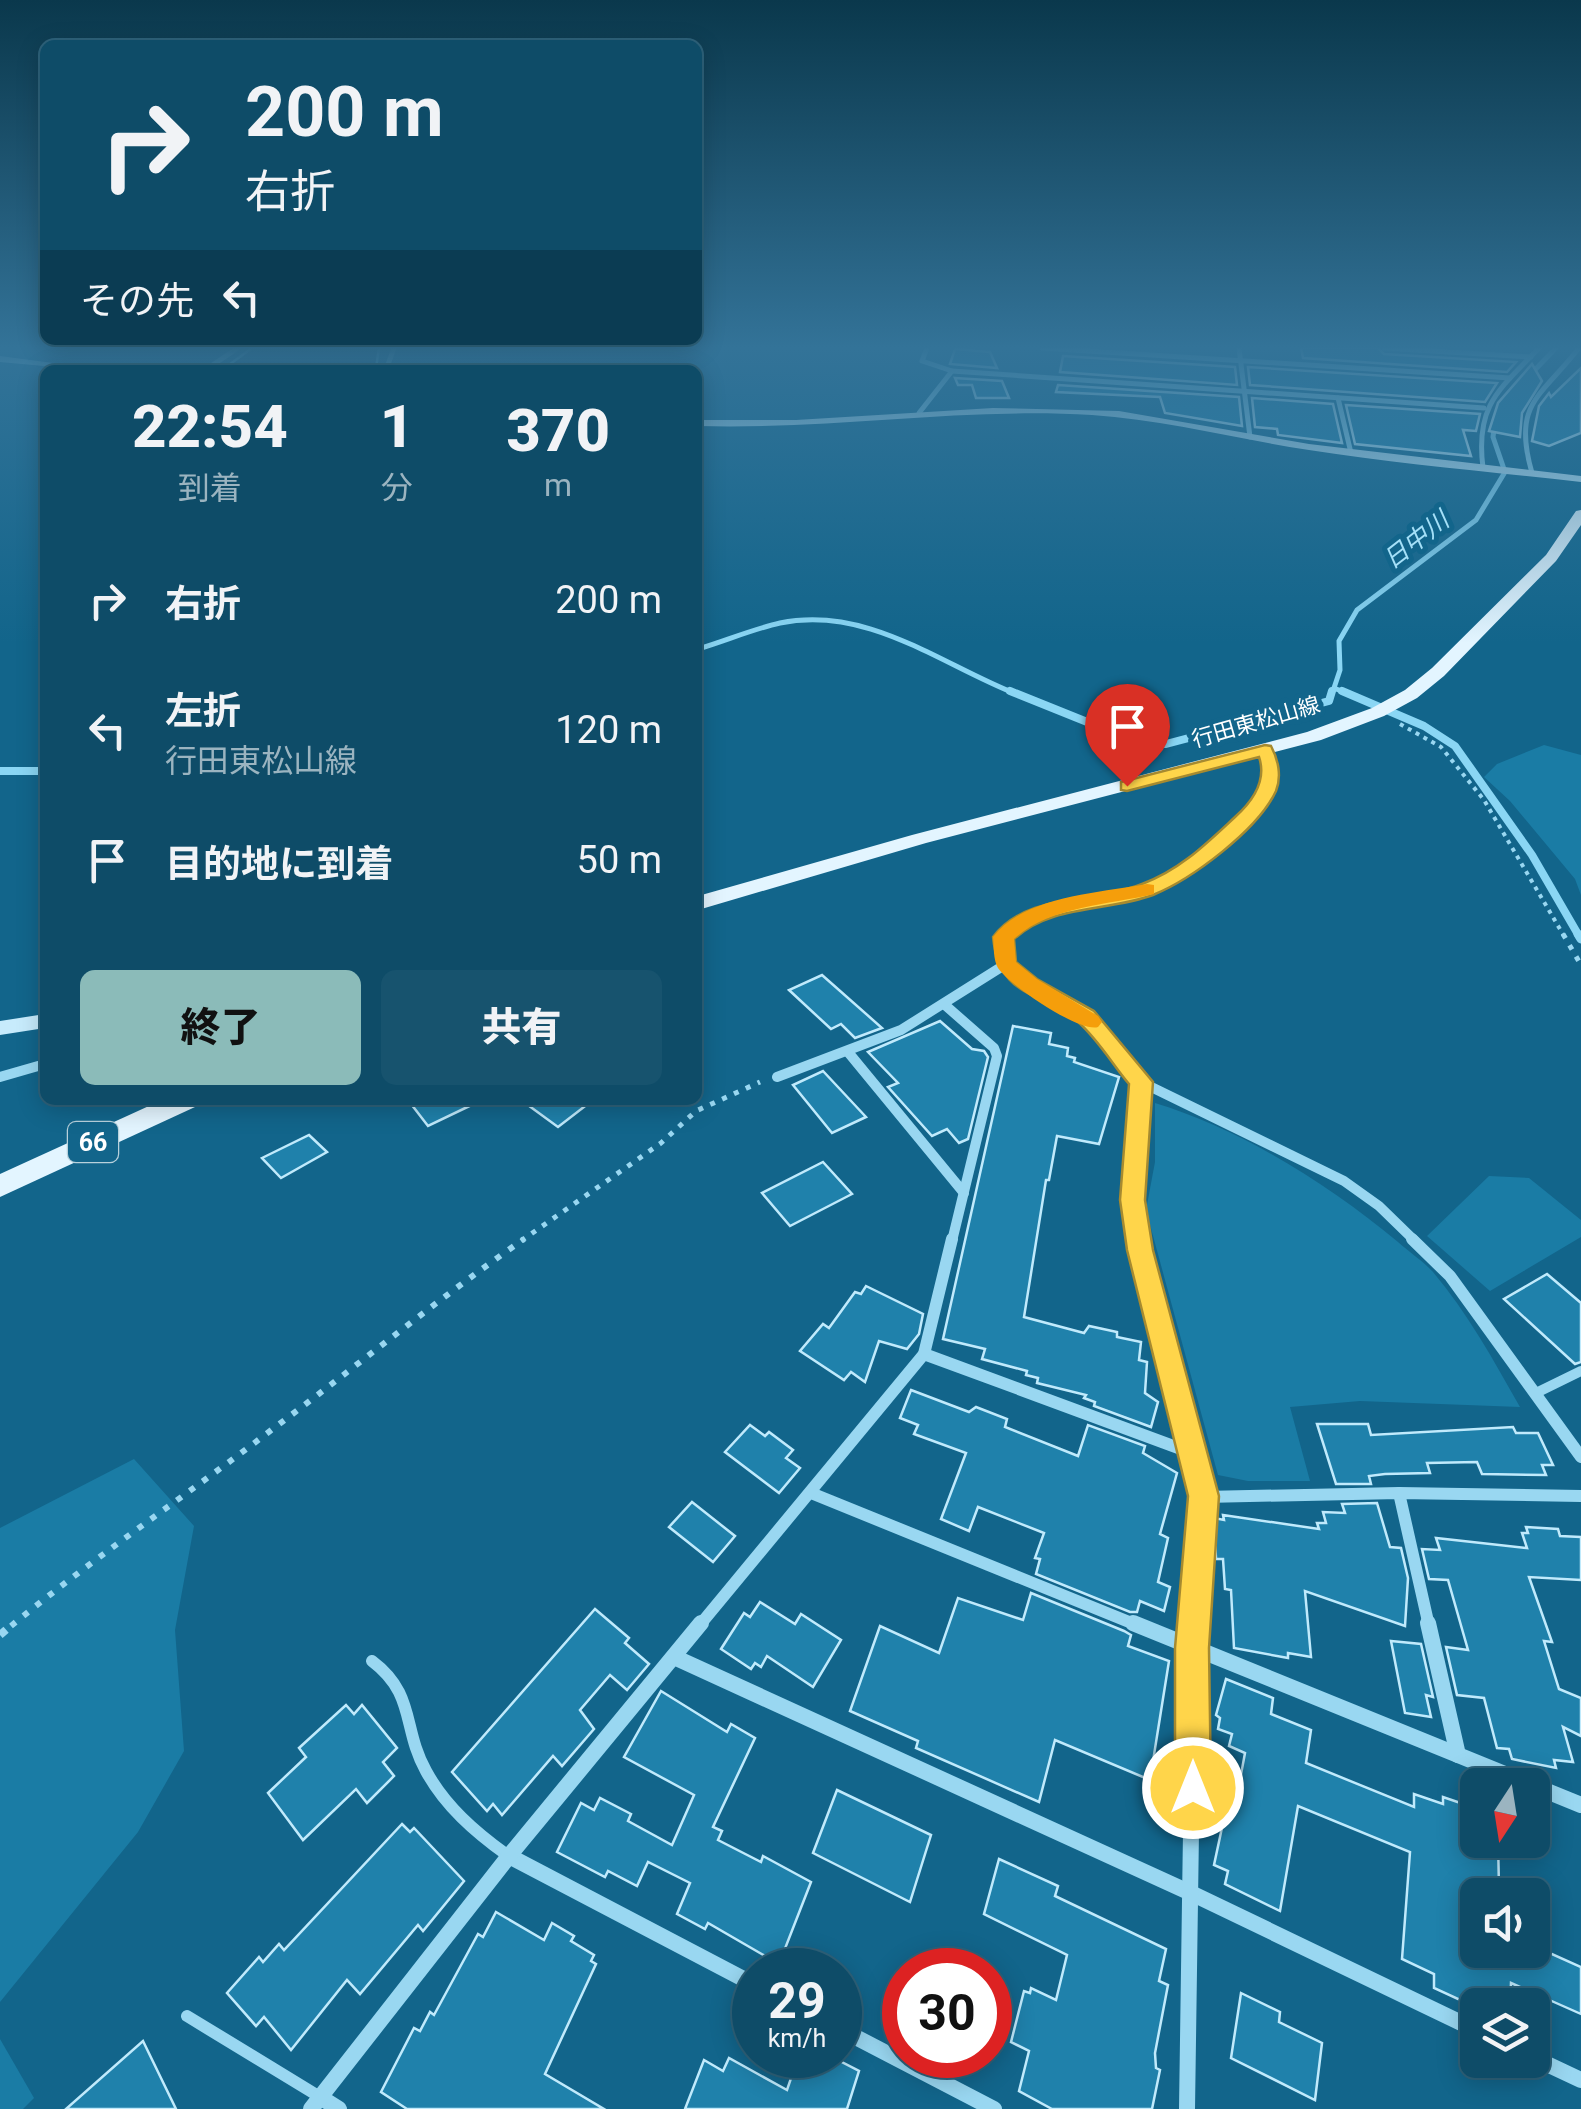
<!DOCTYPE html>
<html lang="ja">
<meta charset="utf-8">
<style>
body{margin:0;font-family:Roboto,"Noto Sans JP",sans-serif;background:#17536e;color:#f1f3f6;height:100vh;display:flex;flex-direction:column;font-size:38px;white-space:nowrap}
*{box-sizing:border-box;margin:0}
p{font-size:32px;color:#9bb4c0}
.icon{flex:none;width:55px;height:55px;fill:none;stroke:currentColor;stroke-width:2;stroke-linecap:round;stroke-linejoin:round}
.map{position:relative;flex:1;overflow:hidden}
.side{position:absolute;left:40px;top:365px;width:662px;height:740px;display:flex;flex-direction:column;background:#0e4c68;border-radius:15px;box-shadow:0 5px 25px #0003,0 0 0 2px #2e637c}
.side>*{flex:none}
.banner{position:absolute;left:40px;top:40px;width:662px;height:305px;border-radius:15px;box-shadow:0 5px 25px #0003,0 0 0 2px #2e637c;background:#0e4c68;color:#f1f3f6;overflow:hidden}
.needle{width:65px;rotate:192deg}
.tools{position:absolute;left:1460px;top:1768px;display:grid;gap:20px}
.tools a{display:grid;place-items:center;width:90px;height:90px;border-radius:15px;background:#0e4c68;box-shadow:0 5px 25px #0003,0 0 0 2px #2e637c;font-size:50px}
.speed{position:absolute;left:732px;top:1948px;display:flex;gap:20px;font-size:50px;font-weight:700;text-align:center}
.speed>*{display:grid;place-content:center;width:130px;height:130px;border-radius:50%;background:#0e4c68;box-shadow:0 5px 25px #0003,0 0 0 2px #2e637c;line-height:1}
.speed small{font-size:25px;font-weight:400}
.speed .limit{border:15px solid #d22;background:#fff;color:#111}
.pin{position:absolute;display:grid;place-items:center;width:85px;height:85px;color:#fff;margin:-102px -42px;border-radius:50% 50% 50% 0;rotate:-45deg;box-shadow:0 0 10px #0007}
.pin .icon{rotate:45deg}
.me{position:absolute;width:110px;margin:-55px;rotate:0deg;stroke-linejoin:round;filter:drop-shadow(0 0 8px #0008)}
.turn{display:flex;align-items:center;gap:35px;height:210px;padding:0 40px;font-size:45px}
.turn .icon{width:130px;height:130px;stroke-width:2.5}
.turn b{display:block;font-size:70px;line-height:85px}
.then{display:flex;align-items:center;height:95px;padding:0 40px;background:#0003;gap:20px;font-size:38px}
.eta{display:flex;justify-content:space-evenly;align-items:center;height:170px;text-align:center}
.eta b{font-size:60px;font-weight:800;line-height:70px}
.cta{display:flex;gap:20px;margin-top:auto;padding:20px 40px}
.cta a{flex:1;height:115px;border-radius:15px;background:#8bbbb9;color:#111;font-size:40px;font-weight:800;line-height:115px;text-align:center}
.cta a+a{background:#17536e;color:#f1f3f6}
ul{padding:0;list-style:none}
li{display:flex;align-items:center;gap:30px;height:130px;padding:0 40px}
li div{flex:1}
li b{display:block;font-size:38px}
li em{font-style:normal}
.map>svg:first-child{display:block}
.green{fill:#1a7ca5}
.water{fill:#0b4a67;stroke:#8ad6f4;stroke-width:2.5}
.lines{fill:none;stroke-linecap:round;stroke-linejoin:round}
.stream-far2{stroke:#8ad6f4;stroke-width:5}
.stream-far1{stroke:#8ad6f4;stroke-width:8}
.stream{stroke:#8ad6f4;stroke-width:9}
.building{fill:#1f81ab;stroke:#c0eafc;stroke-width:2.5}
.path-far3{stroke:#99d7f1;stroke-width:4;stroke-dasharray:4 5;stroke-linecap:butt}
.path-far2{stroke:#99d7f1;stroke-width:5;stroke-dasharray:5 8;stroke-linecap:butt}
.path-far1{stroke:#99d7f1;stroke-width:6;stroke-dasharray:6 10;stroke-linecap:butt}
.path{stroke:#99d7f1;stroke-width:8;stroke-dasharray:8 12;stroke-linecap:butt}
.lane-far1{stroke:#99d7f1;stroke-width:10}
.lane{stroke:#99d7f1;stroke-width:12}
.street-far4{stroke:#99d7f1;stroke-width:5}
.street-far3{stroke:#99d7f1;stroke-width:8}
.street-far2{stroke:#99d7f1;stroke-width:10}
.street-far1{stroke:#99d7f1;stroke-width:12}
.street{stroke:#99d7f1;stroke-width:16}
.secondary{fill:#c7ebfc;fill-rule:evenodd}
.primary{fill:#e3f5ff;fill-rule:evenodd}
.route{fill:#ffd54a;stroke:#a68a30;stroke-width:2.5}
.slow{fill:#f59e0b}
.labels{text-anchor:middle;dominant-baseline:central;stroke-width:10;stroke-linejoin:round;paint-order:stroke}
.far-street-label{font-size:22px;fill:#fff;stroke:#12658b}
.far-water-label{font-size:25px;font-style:italic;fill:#a5e0f8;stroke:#12658b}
.shield{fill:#12658b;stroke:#b8d1dc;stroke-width:2.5}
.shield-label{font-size:25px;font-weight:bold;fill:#fff}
</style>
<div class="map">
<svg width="1581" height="2109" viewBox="0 0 1581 2109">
<rect width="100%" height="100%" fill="#12658b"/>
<g class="green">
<polygon points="1544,745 1581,755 1581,895 1575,879 1510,801 1484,777 1497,764"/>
<path d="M1155,1103C1243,1130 1328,1184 1398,1242C1409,1252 1423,1261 1433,1272C1467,1312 1494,1361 1520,1407L1360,1401L1290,1407L1310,1481H1248L1218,1475L1146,1210L1155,1162Z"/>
<polygon points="1489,1176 1529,1178 1581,1220 1581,1237 1490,1291 1427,1236"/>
<polygon points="134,1459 194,1526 175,1630 184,1751 138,1832 0,2002 0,1528"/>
<polygon points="0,2039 34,2098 23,2109 0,2109"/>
</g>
<polygon class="water" points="252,348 379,348 376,368 370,370 222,370"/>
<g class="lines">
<g class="stream-far2">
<polyline points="1528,377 1556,348"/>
<path d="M698,649C725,641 753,629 780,623C867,605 940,664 1016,694"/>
<polyline points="1334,688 1348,694"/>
<polyline points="1332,694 1340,670 1339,641 1357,610 1476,520 1505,472 1493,437 1495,421"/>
</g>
<g class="stream-far1">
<polyline points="1010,691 1127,738 1166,744 1329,701 1332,691"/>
<polyline points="1342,691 1424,726 1455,746 1532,855 1579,936"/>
<polyline points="0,771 45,771"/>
</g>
<polyline class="stream" points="1578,934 1581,939"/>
</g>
<g class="building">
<polygon points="1301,348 1378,348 1384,354 1516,362 1507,372 1303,358"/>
<polygon points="955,349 990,352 997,368 950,364"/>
<polygon points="1063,356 1235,367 1237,385 1060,372"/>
<polygon points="1532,364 1542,381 1522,413 1520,437 1489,431 1498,403"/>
<polygon points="1248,367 1497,383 1485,402 1250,385"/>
<polygon points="1581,368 1581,433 1549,446 1532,441 1539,406 1549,393 1551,397"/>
<polygon points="955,378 1002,381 1009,398 976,398 972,385 958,385"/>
<polygon points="1058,385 1239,397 1242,426 1165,413 1160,397 1056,392"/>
<polygon points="1252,398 1333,404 1342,443 1278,435 1277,429 1255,427"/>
<polygon points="1346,405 1480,414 1476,431 1463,430 1471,456 1355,444"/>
<polygon points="822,975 882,1028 855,1038 841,1024 831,1029 789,990"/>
<polygon points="940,1021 972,1049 984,1051 988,1057 968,1139 959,1143 947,1129 932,1136 888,1087 898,1083 868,1052"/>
<polygon points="1013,1026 1051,1033 1049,1044 1068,1048 1067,1056 1075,1058 1074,1062 1119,1077 1099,1144 1057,1136 1049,1180 1046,1180 1024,1317 1084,1333 1089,1326 1117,1332 1117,1337 1141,1342 1139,1360 1147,1362 1145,1393 1158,1402 1151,1427 1094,1406 1095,1402 1084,1398 1086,1395 1037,1383 1038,1378 1026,1375 1027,1371 982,1359 985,1349 943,1339"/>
<polygon points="823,1071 866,1117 832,1133 793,1085"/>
<polygon points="408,1100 482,1100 428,1126"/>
<polygon points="521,1100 593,1100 558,1127"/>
<polygon points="309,1135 327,1152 281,1178 262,1158"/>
<polygon points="823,1162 852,1194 790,1226 762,1193"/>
<polygon points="1547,1274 1581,1303 1581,1362 1575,1364 1504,1299"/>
<polygon points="866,1286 923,1314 919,1334 907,1349 879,1341 865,1382 851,1372 844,1380 800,1351 823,1324 829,1328 855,1292 861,1294"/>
<polygon points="911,1390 969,1412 976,1407 1007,1419 1005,1427 1078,1456 1088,1425 1145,1446 1143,1453 1177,1473 1160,1534 1168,1538 1158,1582 1170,1587 1164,1611 1140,1601 1137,1612 1130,1612 1036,1574 1040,1559 1035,1558 1044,1533 978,1507 969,1531 941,1519 966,1453 914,1434 918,1425 900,1418"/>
<polygon points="1317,1424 1368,1424 1371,1435 1513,1427 1516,1433 1538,1433 1553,1465 1542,1465 1546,1475 1482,1474 1477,1462 1427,1463 1430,1473 1385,1474 1369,1476 1371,1484 1336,1484"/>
<polygon points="750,1425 765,1436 769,1432 793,1450 786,1458 800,1468 779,1493 725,1452"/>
<polygon points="692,1502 735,1536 713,1562 669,1527"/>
<polygon points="1377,1503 1390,1547 1401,1548 1408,1578 1405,1626 1305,1591 1311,1657 1288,1653 1288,1658 1234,1648 1231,1590 1225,1589 1223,1559 1216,1559 1214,1518 1224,1520 1223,1515 1319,1529 1317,1523 1326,1523 1323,1512 1345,1513 1342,1504"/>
<polygon points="1526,1527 1558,1529 1560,1536 1581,1537 1581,1580 1529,1577 1552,1642 1544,1641 1559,1689 1581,1698 1581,1736 1563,1727 1573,1762 1554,1760 1556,1768 1512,1759 1509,1749 1497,1748 1484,1698 1457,1695 1446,1647 1468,1650 1448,1580 1429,1579 1422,1549 1440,1550 1436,1538 1527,1548 1522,1533 1528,1533"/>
<polygon points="1031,1593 1124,1631 1131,1635 1128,1646 1169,1661 1150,1780 1055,1740 1039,1802 916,1748 918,1741 850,1711 880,1626 939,1653 958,1598 1023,1620"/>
<polygon points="760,1602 795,1624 801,1614 841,1640 813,1687 767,1656 761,1667 755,1663 751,1669 721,1649 744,1613 750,1617"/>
<polygon points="595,1609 629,1638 625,1643 649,1664 627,1690 610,1675 580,1710 594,1729 562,1766 553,1756 502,1815 493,1804 487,1811 452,1772"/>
<polygon points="1391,1641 1421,1644 1433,1697 1426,1695 1431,1717 1405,1713"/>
<polygon points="1226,1679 1273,1698 1271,1714 1311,1730 1306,1763 1414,1807 1414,1794 1443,1804 1443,1797 1478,1809 1478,1840 1498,1840 1499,1889 1478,1881 1478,1950 1543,1950 1581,1967 1581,2014 1511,1983 1510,2005 1471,2005 1434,1988 1434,1974 1402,1959 1410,1852 1298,1806 1280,1911 1225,1884 1228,1871 1214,1865 1226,1809 1234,1812 1245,1753 1229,1746 1232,1734 1218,1729 1220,1718 1216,1715"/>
<polygon points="661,1691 727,1732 731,1724 755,1738 713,1827 722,1831 718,1840 761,1862 763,1856 811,1882 779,1964 708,1923 705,1929 677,1914 690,1883 648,1862 637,1886 608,1871 605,1877 557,1852 581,1803 594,1810 600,1798 631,1814 628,1821 672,1845 694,1795 624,1757"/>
<polygon points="346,1705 354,1714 362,1705 397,1748 383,1762 394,1776 367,1803 356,1789 303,1840 268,1793 306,1757 299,1748"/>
<polygon points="837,1790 931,1835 910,1902 813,1853"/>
<polygon points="402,1824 410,1832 414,1828 464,1881 423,1931 418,1925 360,1994 347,1980 291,2050 264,2017 256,2026 227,1993 259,1957 263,1962 279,1944 284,1950"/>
<polygon points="999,1859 1058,1886 1055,1896 1166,1949 1159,1981 1168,1985 1155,2053 1156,2068 1160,2070 1152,2109 1052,2109 1019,2091 1029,2051 1011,2042 1024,1991 1030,1993 1031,1988 1056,2000 1067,1955 984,1914"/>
<polygon points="496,1912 544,1940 552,1923 574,1936 571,1941 594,1955 591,1961 596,1964 545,2074 604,2109 407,2109 381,2092 414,2028 420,2031 430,2012 434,2015 478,1934 483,1937"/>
<polygon points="1241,1993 1280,2012 1279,2022 1322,2043 1315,2100 1231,2058"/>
<polygon points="143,2041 176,2109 66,2109"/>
<polygon points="799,2055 828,2055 859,2071 847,2109 685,2109 704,2060 723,2071 729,2058 787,2090"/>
</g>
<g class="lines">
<polyline class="path-far3" points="1400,724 1441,747 1484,800 1564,936"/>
<g class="path-far2">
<polyline points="1563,934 1581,965"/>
<polyline points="521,1241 661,1143 696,1111 760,1082"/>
</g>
<path class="path-far1" d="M11,1626C96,1556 187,1495 274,1428C358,1365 438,1299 524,1239"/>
<polyline class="path" points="0,1635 14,1623"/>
<polyline class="lane-far1" points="1536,1393 1581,1371"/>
<g class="lane">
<path d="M372,1661C416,1694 402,1728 426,1771C445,1806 475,1832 507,1855"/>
<polyline points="187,2016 320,2097"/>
</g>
<g class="street-far4">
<polyline points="1042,348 1510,378"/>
<polyline points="1239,348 1250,437"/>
<polyline points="1384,348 1531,357"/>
<polyline points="205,370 238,348"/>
<polyline points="386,370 394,348"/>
<polyline points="952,371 1484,408"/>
<polyline points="1338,398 1351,453"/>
<polyline points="919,413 952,371 922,361 927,348"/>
<path d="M1483,468C1475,405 1499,390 1539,348"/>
<path d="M1532,473C1512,403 1540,398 1579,348"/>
</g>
<path class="street-far3" d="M1004,936C1047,904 1096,908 1144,891C1193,874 1287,810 1265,750"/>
<g class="street-far2">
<polyline points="1008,934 1003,937 1006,964 1029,984 1086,1017 1141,1082 1344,1181 1379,1206 1415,1241"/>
<polyline points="945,1005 994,1048 997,1056 952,1241"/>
<polyline points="848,1052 964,1193"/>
<polyline points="0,1077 45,1064"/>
<polyline points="777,1077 901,1030 1006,964"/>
<polyline points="1138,1241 1132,1200 1141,1082"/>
</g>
<g class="street-far1">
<polyline points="1138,1239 1204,1497 1194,1626"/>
<polyline points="1412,1239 1450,1276 1581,1457"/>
<polyline points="924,1354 1192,1453"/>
<polyline points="811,1493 1139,1626"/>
<polyline points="1399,1493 1429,1626"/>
<polyline points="1204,1497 1399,1493 1581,1496"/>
<polyline points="699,1626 924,1354 952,1239"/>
</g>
<g class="street">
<polyline points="1133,1623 1532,1785"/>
<polyline points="1428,1623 1458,1755"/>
<polyline points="674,1657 1193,1894 1478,2031"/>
<polyline points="1532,1785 1581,1805"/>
<polyline points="509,1856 755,1985"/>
<polyline points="840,2029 994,2109"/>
<polyline points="1532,2057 1581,2080"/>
<polyline points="320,2097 339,2109"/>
<polyline points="311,2109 509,1856 701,1623"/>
<polyline points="1187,2109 1194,1623"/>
</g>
<g class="secondary">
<polygon points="0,356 83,367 88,370 0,362"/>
<path d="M993,408L1119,411L1309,444L1581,476V482C1491,472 1400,464 1309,450C1237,439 1165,420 1092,415C960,407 829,430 698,426V420H796Z"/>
<polygon points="45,1014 45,1028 0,1035 0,1021"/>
</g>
<g class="primary">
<polygon points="1581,510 1581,525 1556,561 1444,676 1417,698 1384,716 1321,740 926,843 698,910 698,896 912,835 1307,732 1372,708 1405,690 1432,668 1546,555 1576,511"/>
<polygon points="162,1100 199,1100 195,1107 0,1197 0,1174"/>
</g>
</g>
<linearGradient id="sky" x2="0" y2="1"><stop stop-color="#0a384c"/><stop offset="0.54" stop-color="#337398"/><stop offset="1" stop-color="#337398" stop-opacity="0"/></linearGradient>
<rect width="1581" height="643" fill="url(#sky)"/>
<path class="route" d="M1265,745L1271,746C1278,759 1282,776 1276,791C1258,830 1192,879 1153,895C1107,912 1052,904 1014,939L1016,962L1037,979L1094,1011L1153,1082L1145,1200L1153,1250L1219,1496L1209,1648L1211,1788L1205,1801L1193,1806L1180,1801L1175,1788V1648L1188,1496L1127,1250L1120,1200L1129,1084C1113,1065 1097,1038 1078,1022C1039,990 999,998 993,937C1027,892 1095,903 1142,884C1180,870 1206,844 1235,817C1253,801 1267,781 1259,757L1127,791L1121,790V782Z"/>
<path class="slow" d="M1147,884L1154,885V894C1108,905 1050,906 1014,939L1016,962L1037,979L1098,1016L1102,1022L1098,1027C1080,1033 1009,985 998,968C993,960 994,946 993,937C1024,896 1099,893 1147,884Z"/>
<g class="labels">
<g class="far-street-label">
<text transform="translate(1256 722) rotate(-16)">行田東松山線</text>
</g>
<g class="far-water-label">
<text transform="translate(1416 540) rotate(-38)">日中川</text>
</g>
<rect class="shield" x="68" y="1122" width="50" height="40" rx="8"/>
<g class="shield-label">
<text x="93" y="1142">66</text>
</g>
</g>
</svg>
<div class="tools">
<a><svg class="needle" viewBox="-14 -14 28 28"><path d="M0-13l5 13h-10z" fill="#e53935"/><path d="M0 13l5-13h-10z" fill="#9bb4c0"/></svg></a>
<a><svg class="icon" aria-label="sound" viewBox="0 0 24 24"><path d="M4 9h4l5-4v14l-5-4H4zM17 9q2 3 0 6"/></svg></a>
<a><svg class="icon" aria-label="layers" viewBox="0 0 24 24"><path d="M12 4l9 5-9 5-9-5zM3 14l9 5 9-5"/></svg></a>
</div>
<div class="speed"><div>29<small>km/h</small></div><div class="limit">30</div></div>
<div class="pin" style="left:1127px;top:786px;background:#d93025"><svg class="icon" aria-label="arrive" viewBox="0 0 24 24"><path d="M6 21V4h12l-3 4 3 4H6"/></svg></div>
<svg class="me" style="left:1193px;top:1788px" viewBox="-20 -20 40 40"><circle r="17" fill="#ffd54a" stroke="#fff" stroke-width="3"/><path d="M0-11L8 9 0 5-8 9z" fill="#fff"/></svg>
<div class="banner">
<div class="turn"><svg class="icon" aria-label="right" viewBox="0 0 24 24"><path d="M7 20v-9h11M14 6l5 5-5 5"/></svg><div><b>200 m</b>右折</div></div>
<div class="then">その先<svg class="icon" aria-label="left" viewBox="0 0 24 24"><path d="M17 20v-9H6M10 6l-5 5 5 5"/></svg></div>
</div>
<section class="side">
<div class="eta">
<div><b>22:54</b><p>到着</p></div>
<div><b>1</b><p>分</p></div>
<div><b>370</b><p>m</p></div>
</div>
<ul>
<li><svg class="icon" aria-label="right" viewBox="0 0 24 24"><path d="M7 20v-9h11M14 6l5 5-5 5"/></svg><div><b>右折</b></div><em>200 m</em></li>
<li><svg class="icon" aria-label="left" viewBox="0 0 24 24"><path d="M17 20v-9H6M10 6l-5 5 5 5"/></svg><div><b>左折</b><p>行田東松山線</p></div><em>120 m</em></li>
<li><svg class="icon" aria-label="arrive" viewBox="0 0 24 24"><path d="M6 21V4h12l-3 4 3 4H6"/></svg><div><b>目的地に到着</b></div><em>50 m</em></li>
</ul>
<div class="cta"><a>終了</a><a>共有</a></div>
</section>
</div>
